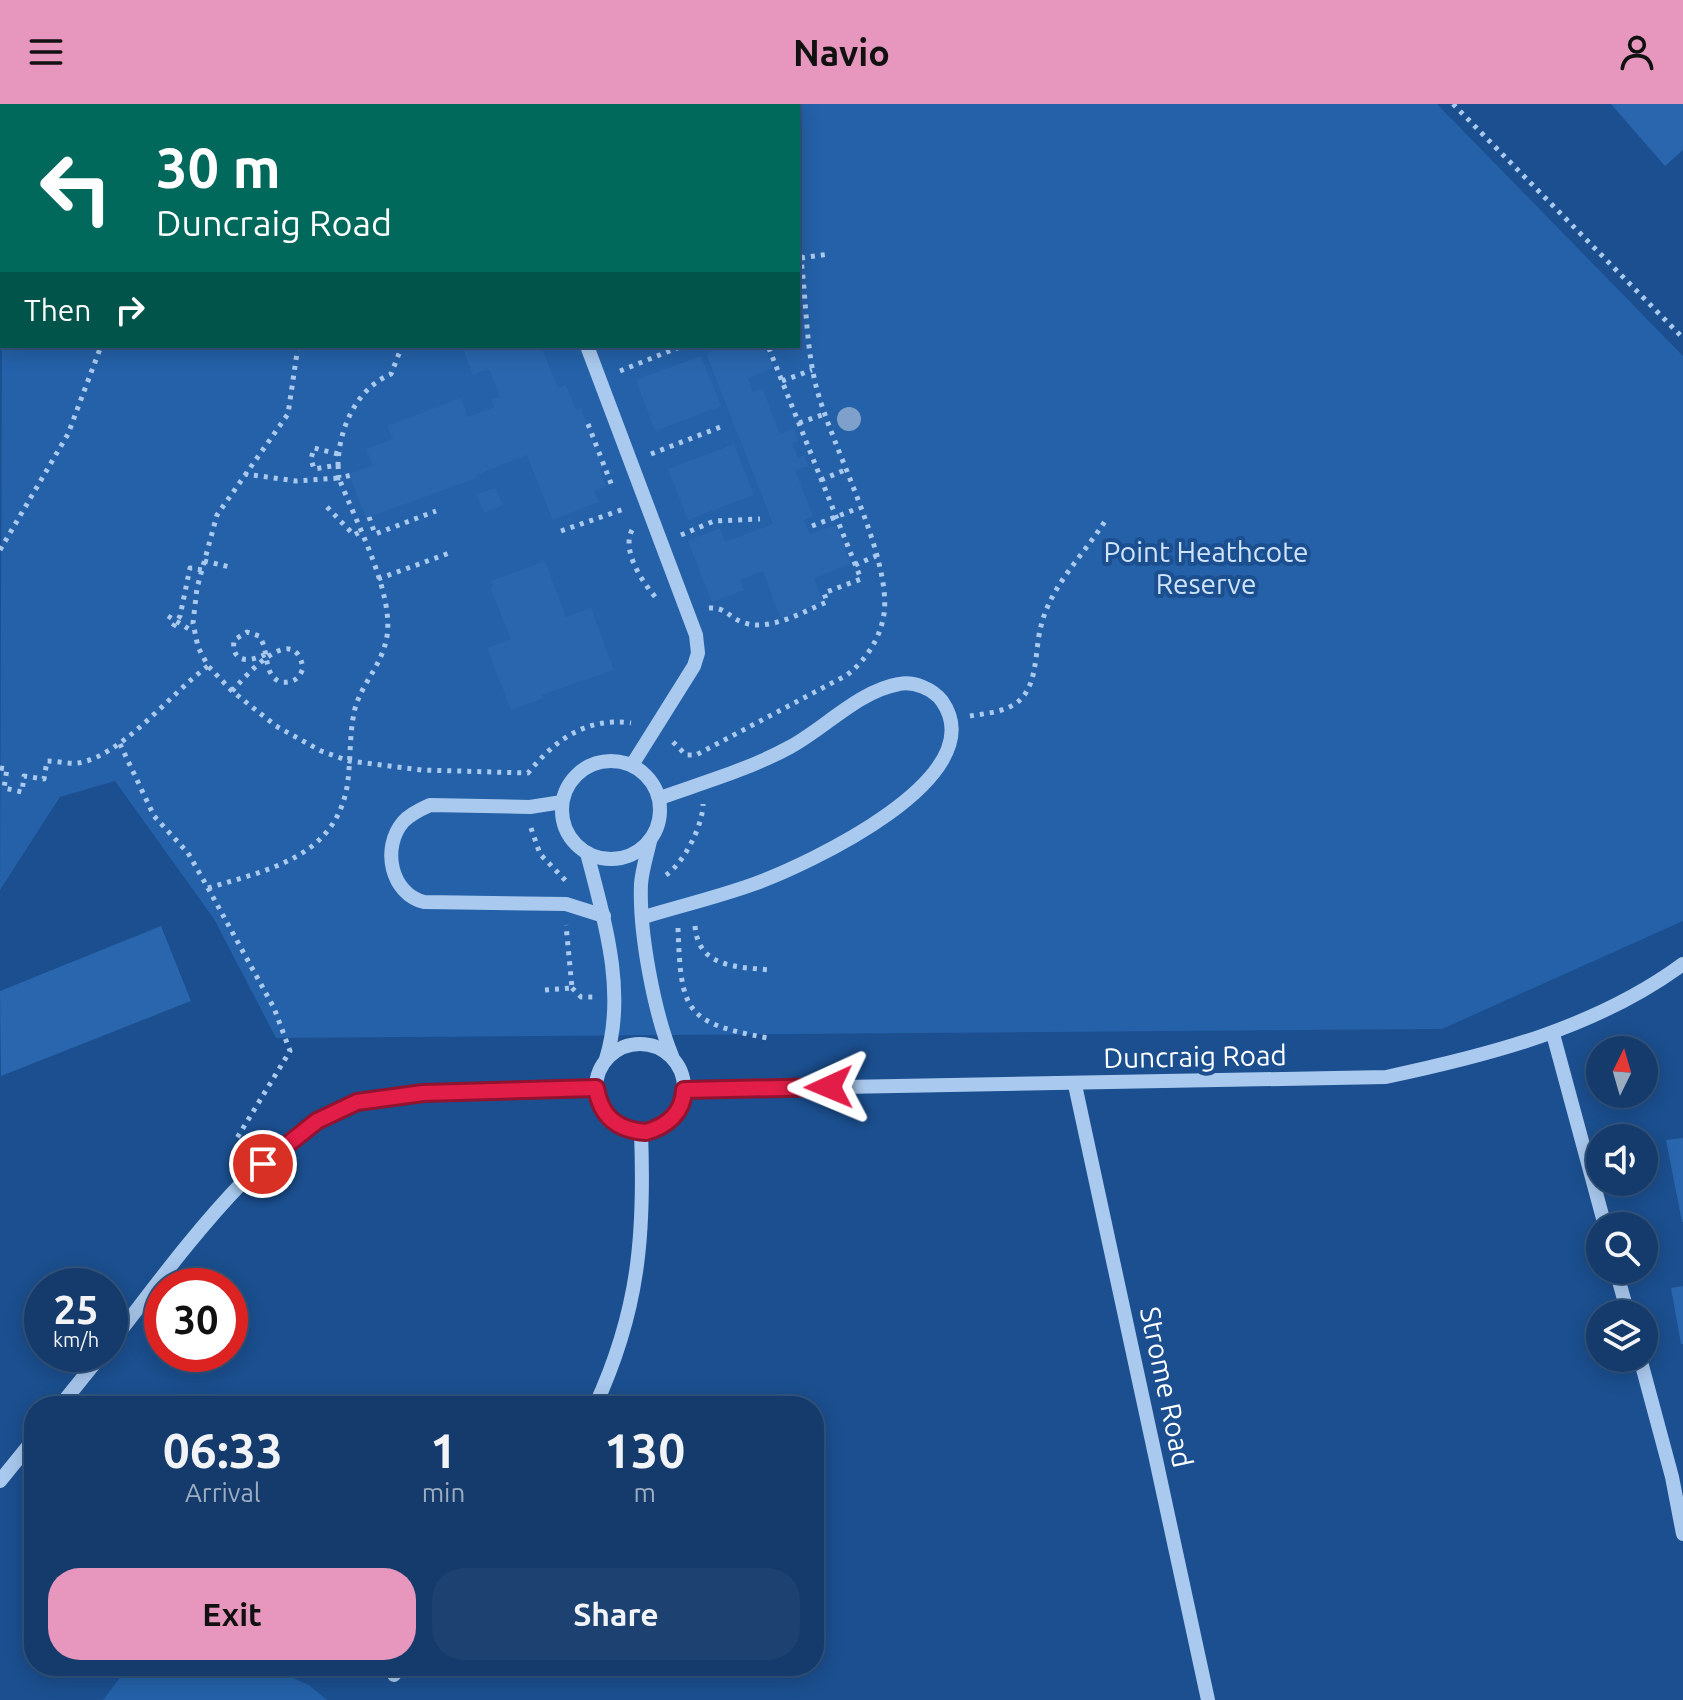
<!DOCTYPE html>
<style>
body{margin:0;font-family:Ubuntu,sans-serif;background:#1d4271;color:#f1f3f6;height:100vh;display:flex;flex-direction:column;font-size:30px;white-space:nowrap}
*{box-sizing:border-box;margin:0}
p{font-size:26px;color:#9dadc1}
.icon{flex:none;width:44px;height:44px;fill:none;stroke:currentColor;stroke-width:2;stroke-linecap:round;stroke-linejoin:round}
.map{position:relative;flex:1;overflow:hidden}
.drawer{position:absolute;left:24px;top:1292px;width:800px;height:280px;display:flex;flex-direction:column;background:#143b6b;border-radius:32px;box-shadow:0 4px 20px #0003,0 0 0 2px #33557e}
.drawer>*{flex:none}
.guide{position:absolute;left:0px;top:0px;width:800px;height:244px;box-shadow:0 4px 20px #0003,0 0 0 2px #33557e;background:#00695c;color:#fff;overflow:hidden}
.needle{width:52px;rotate:5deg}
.buttons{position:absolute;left:1586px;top:932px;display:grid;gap:16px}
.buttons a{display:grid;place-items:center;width:72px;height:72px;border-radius:50%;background:#143b6b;box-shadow:0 4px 20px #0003,0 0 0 2px #33557e;font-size:40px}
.speed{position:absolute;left:24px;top:1164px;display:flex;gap:16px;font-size:40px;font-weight:700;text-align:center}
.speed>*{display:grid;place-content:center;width:104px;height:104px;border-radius:50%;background:#143b6b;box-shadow:0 4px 20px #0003,0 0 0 2px #33557e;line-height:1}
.speed small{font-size:20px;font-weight:400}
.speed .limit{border:12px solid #d22;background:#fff;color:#111}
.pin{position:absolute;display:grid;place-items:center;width:68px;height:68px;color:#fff;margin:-34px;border:4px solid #fff;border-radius:50%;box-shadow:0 2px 8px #0007}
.me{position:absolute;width:88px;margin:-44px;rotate:269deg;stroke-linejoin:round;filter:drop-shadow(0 0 6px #0008)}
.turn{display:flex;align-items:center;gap:28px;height:168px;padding:0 24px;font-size:36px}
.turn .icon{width:104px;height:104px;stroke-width:2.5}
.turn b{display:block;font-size:56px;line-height:68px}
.then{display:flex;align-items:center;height:76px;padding:0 24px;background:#0003;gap:16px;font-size:30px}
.eta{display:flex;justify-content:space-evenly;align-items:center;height:136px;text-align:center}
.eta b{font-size:48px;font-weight:600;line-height:56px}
.primary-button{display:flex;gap:16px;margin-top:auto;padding:16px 24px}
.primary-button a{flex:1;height:92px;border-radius:32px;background:#e797bd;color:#111;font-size:32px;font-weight:600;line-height:92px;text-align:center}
.primary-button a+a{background:#1d4271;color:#f1f3f6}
header{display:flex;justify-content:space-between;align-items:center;height:104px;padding:0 24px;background:#e797bd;color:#111;font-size:36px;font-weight:600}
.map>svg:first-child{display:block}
.green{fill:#2461a8}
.water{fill:#123a6d;stroke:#9cc4f0;stroke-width:2}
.building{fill:#2a66ad}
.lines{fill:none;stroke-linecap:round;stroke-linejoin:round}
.path{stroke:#a9c9ee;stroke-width:5;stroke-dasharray:4 6;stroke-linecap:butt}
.minor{stroke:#a9c9ee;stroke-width:14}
.tree{fill:#7ea0ca}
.route-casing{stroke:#92132f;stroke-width:20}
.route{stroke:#e11d48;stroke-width:14}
.labels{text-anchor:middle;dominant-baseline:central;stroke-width:8;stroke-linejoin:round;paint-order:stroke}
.park-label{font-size:28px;fill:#cfe3fa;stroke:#1b4f8f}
.street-label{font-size:28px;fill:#fff;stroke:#1b4f8f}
</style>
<header><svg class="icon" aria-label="menu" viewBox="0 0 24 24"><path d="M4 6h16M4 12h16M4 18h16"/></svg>Navio<svg class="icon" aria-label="person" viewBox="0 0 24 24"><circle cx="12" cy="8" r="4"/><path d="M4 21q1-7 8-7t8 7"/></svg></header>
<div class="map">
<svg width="1683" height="1596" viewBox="0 0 1683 1596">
<rect width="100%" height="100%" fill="#1b4f8f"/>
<g class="green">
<polygon points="98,0 1437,0 1683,252 1683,817 1442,925 276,934 214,815 115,677 60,693 0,786 2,218 2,242 798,242 798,2"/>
<polygon points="129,1562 266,1562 309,1581 327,1596 103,1596"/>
</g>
<polygon class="water" points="0,0 98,0 2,2 0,222"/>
<g class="building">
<polygon points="1611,0 1683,0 1683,46 1665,62"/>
<polygon points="462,242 541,242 558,284 566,281 576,306 581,304 603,364 599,365 606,382 594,387 599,398 553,416 527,351 476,371 477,374 366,414 349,370 373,361 366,345 393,335 387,322 461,294 468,313 494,303 492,296 500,293 489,265 473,271"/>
<polygon points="726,242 764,242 773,264 748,274 753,288 762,284 780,330 794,325 798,337 792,339 798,354 804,351 808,362 795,366 813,412 804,416 810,430 836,421 851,460 814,474 823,498 781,515 763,467 740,476 744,486 712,498 688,437 720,424 725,438 773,420 706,249"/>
<polygon points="701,252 721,302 655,327 636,276"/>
<polygon points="734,340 754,391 688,416 668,365"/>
<polygon points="495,384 503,401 484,409 477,390"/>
<polygon points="545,457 566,513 591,504 614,566 542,591 543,594 511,606 487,544 511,535 490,483 493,482 491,477"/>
<polygon points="161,822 191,897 1,972 0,887"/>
<polygon points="1683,1034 1683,1118 1682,1118 1666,1036"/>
<polygon points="1683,1182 1683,1240 1681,1240 1671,1184"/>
</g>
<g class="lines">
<g class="path">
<polyline points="442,0 443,2"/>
<polyline points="740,0 741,2"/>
<polyline points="1453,0 1683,234"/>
<polyline points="212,2 214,0"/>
<polyline points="372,2 373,0"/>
<polyline points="398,2 399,0"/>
<polyline points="801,154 829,150"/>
<path d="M298,242L288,310L217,411L197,484L193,519L198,543L208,562L232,587L276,622L321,647L349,657L422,666L528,669C555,636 586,613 631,619"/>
<polyline points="700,242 707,242"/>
<polyline points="343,245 344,242"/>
<polyline points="620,267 682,242"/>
<polyline points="782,277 812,266"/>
<polyline points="799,319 825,310"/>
<polyline points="588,320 612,382"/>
<path d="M338,350L314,344L311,355L314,365L338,361C339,324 356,285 391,270L402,242"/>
<polyline points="651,350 723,322"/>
<polyline points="338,361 339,374 352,371"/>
<polyline points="821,376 845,366"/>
<polyline points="327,403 354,431 360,428"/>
<polyline points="369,413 375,430 436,407"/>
<polyline points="812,422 859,404"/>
<path d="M632,426C621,447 643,479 657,495"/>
<polyline points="561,427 624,405"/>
<polyline points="681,431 714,417 760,415"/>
<polyline points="0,446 68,330 101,242"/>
<polyline points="204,457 230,463"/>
<polyline points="855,461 876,452"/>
<polyline points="378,475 452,448"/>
<path d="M709,504C725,503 729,513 742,518C768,529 804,507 827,498L824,489L861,475L768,242"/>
<polyline points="168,512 192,527"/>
<polyline points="173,523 180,512 190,464 202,466"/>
<path d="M232,587C244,574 294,515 303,564C299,576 292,579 280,578C262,569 270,547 259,532L247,528L234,536C231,560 250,558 266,550"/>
<path d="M970,612C988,609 1009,608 1022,594C1038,576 1035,544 1041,522C1051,481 1083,452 1105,417"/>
<path d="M673,638L686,651H696L847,571C866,556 880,535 884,510C892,453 831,342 816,282C804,233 807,185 798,136"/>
<polyline points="120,640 154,712 188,749 208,784 274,904 290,947 237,1034"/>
<path d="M0,664L7,665L4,684L22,688L24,672L44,675L47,657C56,657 69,660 78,659C122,652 171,589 208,562"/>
<polyline points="531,724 540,750 566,777"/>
<path d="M666,771C684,759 703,721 703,700"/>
<path d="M208,784C267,766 334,754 347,683C351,659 349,633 354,609C359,583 380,564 386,537C397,493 355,417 339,374L296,377L245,370"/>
<path d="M695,822C698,864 738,863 771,866"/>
<path d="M678,824C681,908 685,919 768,934"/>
<polyline points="572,884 581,893 595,893"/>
<polyline points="545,886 572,884 566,821"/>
</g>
<g class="minor">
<polyline points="587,242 696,531 698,549 694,562 632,661"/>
<circle cx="611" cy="706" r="49"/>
<path d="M562,698L530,703L430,701C421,705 410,710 403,718C381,744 391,790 424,798L566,800L604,812"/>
<path d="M650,737C647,751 642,766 641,780C639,828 654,908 672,952"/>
<path d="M587,749C604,815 627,888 606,955"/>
<path d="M644,813C680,802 718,793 754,780C806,761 996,674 942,597C933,585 914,577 899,580C859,587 825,624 790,643C750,665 702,679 660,694"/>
<polyline points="1553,930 1605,1122"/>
<circle cx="640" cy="984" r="44"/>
<polyline points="1075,981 1208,1596"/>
<path d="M684,986L1386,973C1490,951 1596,924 1683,860"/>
<polyline points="1616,1166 1628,1210"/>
<path d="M110,1240C167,1169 268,1020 359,998C435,980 518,990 596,984"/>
<polyline points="1640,1254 1672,1373 1683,1430"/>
<polyline points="60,1302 102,1250"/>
<path d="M595,1302C639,1207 645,1131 641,1028"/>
<polyline points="0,1377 34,1335"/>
<polyline points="394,1571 401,1562"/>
</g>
</g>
<circle class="tree" cx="849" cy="315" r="12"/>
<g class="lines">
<defs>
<path id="route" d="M263,1060L317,1017L357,998L423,989L596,984C601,1013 617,1026 646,1028C667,1022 683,1009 684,986L829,983"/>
</defs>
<use href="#route" class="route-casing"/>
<use href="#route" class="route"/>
</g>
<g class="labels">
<g class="park-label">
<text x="1206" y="447">Point Heathcote<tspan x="1206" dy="32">Reserve</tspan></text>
</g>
<g class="street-label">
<text transform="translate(1195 952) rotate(-1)">Duncraig Road</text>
<text transform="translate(1167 1283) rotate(78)">Strome Road</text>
</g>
</g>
</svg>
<div class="buttons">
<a><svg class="needle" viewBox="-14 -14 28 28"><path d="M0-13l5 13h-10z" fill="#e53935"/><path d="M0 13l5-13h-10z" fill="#9dadc1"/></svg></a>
<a><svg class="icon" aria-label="sound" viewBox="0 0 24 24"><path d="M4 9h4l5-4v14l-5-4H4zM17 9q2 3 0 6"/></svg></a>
<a><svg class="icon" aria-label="search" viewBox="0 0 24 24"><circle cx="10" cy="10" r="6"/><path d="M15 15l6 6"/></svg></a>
<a><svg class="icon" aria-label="layers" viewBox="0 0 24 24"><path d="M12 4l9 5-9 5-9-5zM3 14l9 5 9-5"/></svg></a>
</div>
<div class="speed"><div>25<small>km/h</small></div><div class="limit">30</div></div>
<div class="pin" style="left:263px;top:1060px;background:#d93025"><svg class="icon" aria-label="arrive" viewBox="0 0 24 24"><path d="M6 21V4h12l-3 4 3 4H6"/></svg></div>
<svg class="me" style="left:829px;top:983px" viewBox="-20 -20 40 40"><path d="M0-17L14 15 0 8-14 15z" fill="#e11d48" stroke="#fff" stroke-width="4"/></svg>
<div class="guide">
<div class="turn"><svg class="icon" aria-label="left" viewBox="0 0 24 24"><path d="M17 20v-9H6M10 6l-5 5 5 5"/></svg><div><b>30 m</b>Duncraig Road</div></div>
<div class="then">Then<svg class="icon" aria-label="right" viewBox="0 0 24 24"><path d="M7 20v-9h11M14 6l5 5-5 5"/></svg></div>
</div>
<section class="drawer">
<div class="eta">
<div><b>06:33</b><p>Arrival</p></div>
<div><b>1</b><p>min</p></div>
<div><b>130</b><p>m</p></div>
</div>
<div class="primary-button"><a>Exit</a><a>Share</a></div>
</section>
</div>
